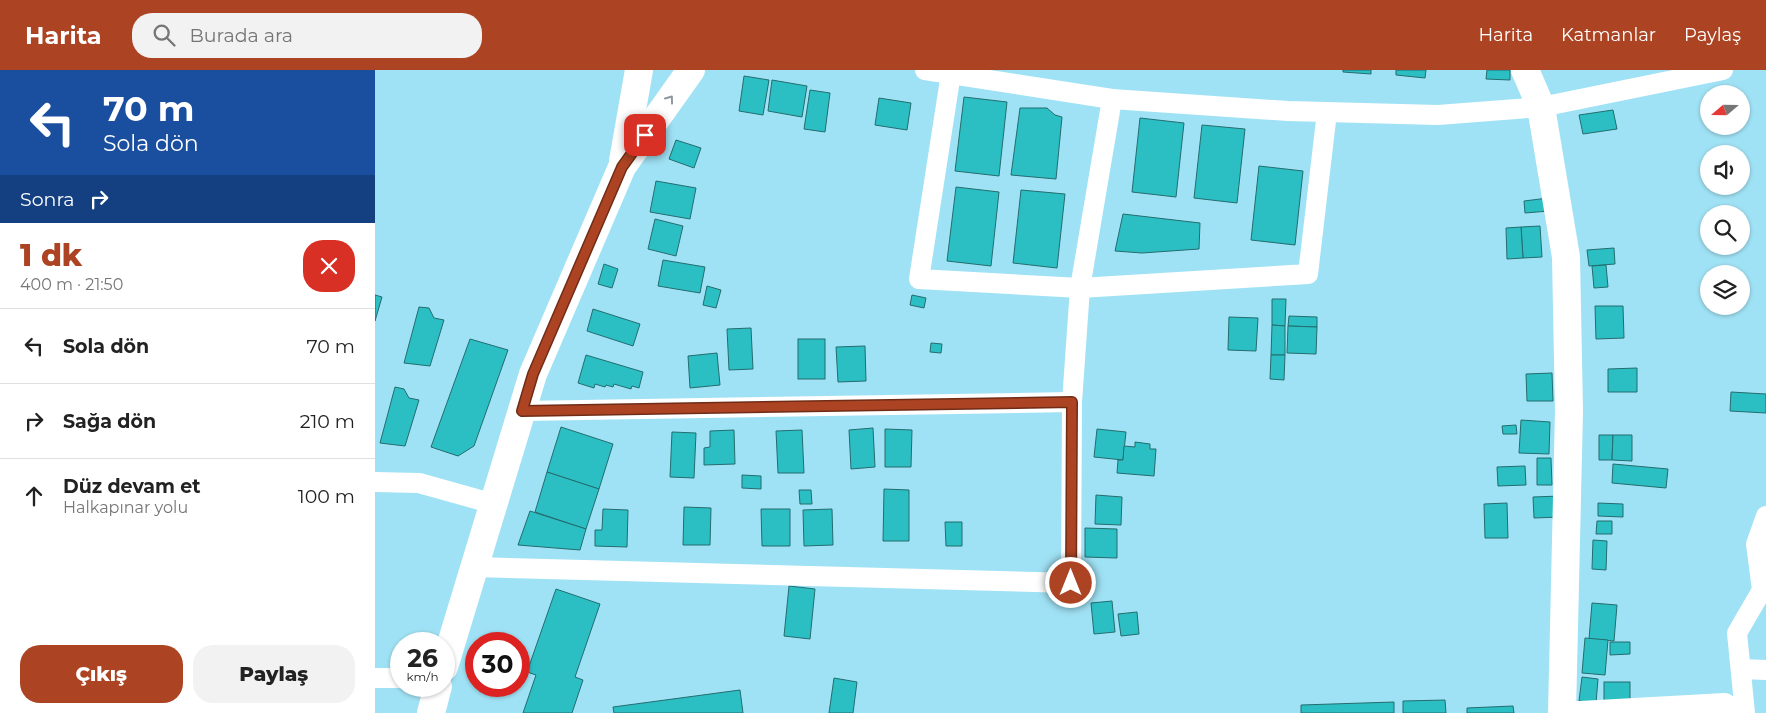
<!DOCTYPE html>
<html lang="tr">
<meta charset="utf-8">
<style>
body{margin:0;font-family:Montserrat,sans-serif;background:#f2f2f2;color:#222;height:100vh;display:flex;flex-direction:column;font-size:19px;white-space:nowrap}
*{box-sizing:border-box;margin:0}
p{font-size:16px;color:#767676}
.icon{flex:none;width:28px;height:28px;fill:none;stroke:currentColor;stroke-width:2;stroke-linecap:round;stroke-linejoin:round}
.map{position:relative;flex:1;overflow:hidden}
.sheet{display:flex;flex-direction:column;background:#fff;width:375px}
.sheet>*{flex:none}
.top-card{background:#1a4fa0;color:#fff;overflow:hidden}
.needle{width:32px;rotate:250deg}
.fabs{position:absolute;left:1325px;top:15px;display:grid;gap:10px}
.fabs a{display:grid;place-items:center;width:50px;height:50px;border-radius:50%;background:#fff;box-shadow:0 1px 4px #0004;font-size:25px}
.speed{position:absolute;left:15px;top:562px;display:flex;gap:10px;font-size:25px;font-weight:700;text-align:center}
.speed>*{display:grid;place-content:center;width:65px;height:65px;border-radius:50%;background:#fff;box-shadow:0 1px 4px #0004;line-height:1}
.speed small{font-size:12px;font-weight:400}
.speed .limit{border:8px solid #d22;background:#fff;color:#111}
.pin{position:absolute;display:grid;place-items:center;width:42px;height:42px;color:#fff;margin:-21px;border-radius:10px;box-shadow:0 2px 8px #0006}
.me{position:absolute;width:55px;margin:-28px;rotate:0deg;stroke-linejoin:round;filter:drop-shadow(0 0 4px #0008)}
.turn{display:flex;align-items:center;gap:18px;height:105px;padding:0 20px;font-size:22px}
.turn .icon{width:65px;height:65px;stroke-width:2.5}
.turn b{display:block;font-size:35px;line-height:42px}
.then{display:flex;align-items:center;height:48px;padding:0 20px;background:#0003;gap:10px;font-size:19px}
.round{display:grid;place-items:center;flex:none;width:52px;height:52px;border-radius:20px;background:#f2f2f2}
.headline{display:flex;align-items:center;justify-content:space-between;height:85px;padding:0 20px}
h1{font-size:30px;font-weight:800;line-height:38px;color:#ac4423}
.button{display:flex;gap:10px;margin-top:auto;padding:10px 20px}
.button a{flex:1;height:58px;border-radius:20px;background:#ac4423;color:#fff;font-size:20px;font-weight:800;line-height:58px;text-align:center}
.button a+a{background:#f2f2f2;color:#222}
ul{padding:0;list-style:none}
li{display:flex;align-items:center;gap:15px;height:75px;padding:0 20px;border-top:1px solid #e0e0e0}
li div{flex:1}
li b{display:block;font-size:19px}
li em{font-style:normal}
header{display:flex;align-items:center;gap:30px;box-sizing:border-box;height:70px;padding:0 25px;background:#ac4423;color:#fff}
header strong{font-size:24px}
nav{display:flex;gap:28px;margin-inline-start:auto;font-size:18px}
.search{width:350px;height:45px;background:#f2f2f2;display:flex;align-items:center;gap:12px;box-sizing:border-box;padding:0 18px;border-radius:20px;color:#767676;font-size:19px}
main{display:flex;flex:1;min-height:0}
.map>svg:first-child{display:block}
.building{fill:#2bbfc4;stroke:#236d6f}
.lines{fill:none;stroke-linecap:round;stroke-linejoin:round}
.street{stroke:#fff;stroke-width:20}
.secondary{stroke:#fff;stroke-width:28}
.oneway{stroke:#8c989b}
.route-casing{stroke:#702c17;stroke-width:12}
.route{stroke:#ac4423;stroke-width:9}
</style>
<header>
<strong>Harita</strong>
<div class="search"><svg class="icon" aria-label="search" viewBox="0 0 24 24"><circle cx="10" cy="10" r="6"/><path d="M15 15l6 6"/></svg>Burada ara</div>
<nav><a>Harita</a><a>Katmanlar</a><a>Paylaş</a></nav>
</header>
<main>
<section class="sheet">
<div class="top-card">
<div class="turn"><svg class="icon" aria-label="left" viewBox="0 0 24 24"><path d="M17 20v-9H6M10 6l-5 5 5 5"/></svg><div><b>70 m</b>Sola dön</div></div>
<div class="then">Sonra<svg class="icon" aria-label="right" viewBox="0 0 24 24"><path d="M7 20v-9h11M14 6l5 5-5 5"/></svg></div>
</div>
<div class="headline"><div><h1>1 dk</h1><p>400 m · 21:50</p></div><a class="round" style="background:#d93025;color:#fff"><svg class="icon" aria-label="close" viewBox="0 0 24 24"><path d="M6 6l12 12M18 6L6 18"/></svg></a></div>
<ul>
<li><svg class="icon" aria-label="left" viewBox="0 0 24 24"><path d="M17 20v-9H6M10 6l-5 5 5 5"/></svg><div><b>Sola dön</b></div><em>70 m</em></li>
<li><svg class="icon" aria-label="right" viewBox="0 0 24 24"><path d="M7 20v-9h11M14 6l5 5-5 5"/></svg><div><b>Sağa dön</b></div><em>210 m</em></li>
<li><svg class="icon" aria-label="ahead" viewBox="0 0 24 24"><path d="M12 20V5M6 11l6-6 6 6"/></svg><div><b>Düz devam et</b><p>Halkapınar yolu</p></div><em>100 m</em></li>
</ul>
<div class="button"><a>Çıkış</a><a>Paylaş</a></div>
</section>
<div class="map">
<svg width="1391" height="643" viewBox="0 0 1391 643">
<rect width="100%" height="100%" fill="#a0e2f5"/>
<g class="building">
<polygon points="968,0 996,0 996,4 968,2"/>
<polygon points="1021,0 1051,0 1050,8 1021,5"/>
<polygon points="1112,0 1135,0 1135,10 1111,9"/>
<polygon points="369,6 394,10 388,45 364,41"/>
<polygon points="397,10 432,16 427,47 393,41"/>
<polygon points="435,20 455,23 450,62 429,59"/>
<polygon points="589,27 632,32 624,106 580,101"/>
<polygon points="504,28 536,33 532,60 500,55"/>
<polygon points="645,38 672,38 680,45 687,47 681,109 636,105"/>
<polygon points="1238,40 1242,59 1208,64 1204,45"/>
<polygon points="765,48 809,53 801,127 757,122"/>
<polygon points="827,55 870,59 862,133 819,128"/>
<polygon points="301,70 326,78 319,98 294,89"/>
<polygon points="884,96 928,101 920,175 876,170"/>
<polygon points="281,111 321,118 315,149 275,142"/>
<polygon points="581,117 624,122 616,196 572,191"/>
<polygon points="646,120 690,124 682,198 638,193"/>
<polygon points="1173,128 1174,141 1150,143 1149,131"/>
<polygon points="748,144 825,153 824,179 767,183 740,181"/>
<polygon points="280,149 308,156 301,186 273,179"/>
<polygon points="1165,156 1167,187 1148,188 1146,157"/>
<polygon points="1146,157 1148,188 1132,189 1131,158"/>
<polygon points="1239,178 1240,194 1214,196 1212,180"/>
<polygon points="288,190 330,197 325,223 283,216"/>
<polygon points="229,194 243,199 237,218 223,214"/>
<polygon points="1231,195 1233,217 1219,218 1217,196"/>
<polygon points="332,216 346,220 341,238 328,235"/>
<polygon points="0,225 7,227 0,251"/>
<polygon points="537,225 551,228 549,238 535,235"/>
<polygon points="897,229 911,229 910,256 897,255"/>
<polygon points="1220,236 1248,236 1249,268 1221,269"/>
<polygon points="44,237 54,238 59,248 69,250 55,296 29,293"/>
<polygon points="218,239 265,254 258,276 212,261"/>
<polygon points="914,246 942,247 942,257 913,256"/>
<polygon points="854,247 883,248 881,281 853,280"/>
<polygon points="897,255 910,256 910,285 896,285"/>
<polygon points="913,256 942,257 941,284 912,283"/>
<polygon points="376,258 378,299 354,300 352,259"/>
<polygon points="95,269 133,280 99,376 83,386 56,377"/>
<rect x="423" y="269" width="27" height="40"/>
<polygon points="556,273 567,274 566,283 555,282"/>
<polygon points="490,276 491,311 463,312 461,277"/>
<polygon points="342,283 345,315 315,318 313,286"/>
<polygon points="211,285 268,302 264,318 257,316 256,319 239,314 238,317 231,315 230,317 220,314 219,318 203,313"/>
<polygon points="896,285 910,285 909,310 895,309"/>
<polygon points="1262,298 1262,322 1233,322 1233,299"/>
<polygon points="1177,303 1178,331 1152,331 1151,304"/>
<polygon points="20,317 29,319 34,328 44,330 30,376 5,373"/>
<polygon points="1356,322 1391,324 1391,343 1355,341"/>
<polygon points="1146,350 1175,352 1174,384 1144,383"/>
<polygon points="1141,355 1142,364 1128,364 1127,356"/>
<polygon points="186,357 238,374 224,419 172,402"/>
<polygon points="498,358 500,397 476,399 474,360"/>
<polygon points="510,359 537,360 536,397 510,397"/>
<polygon points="722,359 751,362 748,390 719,387"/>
<polygon points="359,360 360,394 329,395 329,378 335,377 335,361"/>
<polygon points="427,360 429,403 403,403 401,361"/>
<polygon points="297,362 321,363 319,408 295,407"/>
<polygon points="1224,365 1238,365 1237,390 1224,390"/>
<polygon points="1238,365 1257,365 1257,391 1237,390"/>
<polygon points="760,372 775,374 775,379 781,379 779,406 742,403 743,390 748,390 749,376 760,377"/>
<polygon points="1162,388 1176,388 1177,415 1162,415"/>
<polygon points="1238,394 1293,399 1291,418 1237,413"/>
<polygon points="1150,396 1151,415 1123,416 1122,397"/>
<polygon points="172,402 224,419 211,459 160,442"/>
<polygon points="367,405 386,406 386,419 367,418"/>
<polygon points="509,419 534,420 534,471 508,471"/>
<polygon points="424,420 436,420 437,434 425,434"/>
<polygon points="721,425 747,427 746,455 720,454"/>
<polygon points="1185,426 1186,447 1159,448 1158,427"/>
<polygon points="1132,433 1133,468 1110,468 1109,434"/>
<polygon points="1223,433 1248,434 1248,447 1223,446"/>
<polygon points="309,437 336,438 335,475 308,475"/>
<polygon points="228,439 253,440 252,477 220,476 220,460 227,460"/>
<polygon points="386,439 415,439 415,476 387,476"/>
<polygon points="457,439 458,475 429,476 428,440"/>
<polygon points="155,441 211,459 205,480 143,475"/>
<polygon points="1222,451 1237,451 1237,464 1221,464"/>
<polygon points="570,452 587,452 587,476 571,476"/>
<polygon points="710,458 742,459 742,488 710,487"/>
<polygon points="1218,470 1232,471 1231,500 1217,499"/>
<polygon points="414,516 440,519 435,569 409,566"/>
<polygon points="181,519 225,534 200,607 208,610 197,643 148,643 161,605 152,602"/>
<polygon points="737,531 740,562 719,564 716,533"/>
<polygon points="1217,533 1242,535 1239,571 1214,569"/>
<polygon points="762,542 764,564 746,566 743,544"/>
<polygon points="1210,568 1233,570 1230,605 1207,603"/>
<polygon points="1235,572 1255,572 1255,584 1235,585"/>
<polygon points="1207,607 1223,609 1221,633 1204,631"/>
<polygon points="459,608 482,612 478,643 454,643"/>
<rect x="1229" y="612" width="26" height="20"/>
<polygon points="365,620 368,643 239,643 238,637"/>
<polygon points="1070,630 1071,643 1028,643 1028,631"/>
<polygon points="1019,632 1019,643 926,643 926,635"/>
<polygon points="1138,636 1139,643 1092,643 1092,638"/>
</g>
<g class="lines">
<g class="street">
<polyline points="550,0 737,29 913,41 1063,45 1166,37 1348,0"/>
<polyline points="576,3 544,209 705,218 933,204 952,42"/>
<polyline points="147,341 697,332"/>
<polyline points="0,412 44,413 119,434"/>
<polyline points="99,497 696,513 697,332 705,218 737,29"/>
<polyline points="1366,599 1391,600"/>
<polyline points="0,608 26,608"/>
<polyline points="1187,642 1350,633 1366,643"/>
<polyline points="1370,643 1362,563 1387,520 1381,474 1391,446"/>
</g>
<g class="secondary">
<polyline points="1150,0 1166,37 1191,187 1194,341 1187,643"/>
<polyline points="248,91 264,0"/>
<polyline points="69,597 158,304 247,97 316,0"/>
<polyline points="56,643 63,616"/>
</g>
</g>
<defs><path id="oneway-chevron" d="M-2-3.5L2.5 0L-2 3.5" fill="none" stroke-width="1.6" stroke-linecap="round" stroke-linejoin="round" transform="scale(1.25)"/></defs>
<use class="oneway" href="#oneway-chevron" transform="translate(295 29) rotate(-54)"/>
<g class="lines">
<defs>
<polyline id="route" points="270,65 247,97 158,304 147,341 697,332 696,513"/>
</defs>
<use href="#route" class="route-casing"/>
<use href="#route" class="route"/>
</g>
</svg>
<div class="fabs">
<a><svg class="needle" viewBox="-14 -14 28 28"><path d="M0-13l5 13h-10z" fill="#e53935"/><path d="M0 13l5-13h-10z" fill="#767676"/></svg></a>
<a><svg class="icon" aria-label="sound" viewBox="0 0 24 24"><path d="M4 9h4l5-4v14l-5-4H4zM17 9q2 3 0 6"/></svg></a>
<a><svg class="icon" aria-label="search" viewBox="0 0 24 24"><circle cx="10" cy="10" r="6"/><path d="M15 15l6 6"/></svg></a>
<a><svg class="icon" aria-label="layers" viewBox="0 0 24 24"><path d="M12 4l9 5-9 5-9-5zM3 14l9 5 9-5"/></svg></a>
</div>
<div class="speed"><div>26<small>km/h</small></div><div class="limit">30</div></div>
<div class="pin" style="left:270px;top:65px;background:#d93025"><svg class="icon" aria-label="arrive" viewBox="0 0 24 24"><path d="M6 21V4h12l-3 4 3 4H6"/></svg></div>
<svg class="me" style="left:696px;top:513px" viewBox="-20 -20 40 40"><circle r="17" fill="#ac4423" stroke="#fff" stroke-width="3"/><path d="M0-11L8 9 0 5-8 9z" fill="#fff"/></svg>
</div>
</main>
